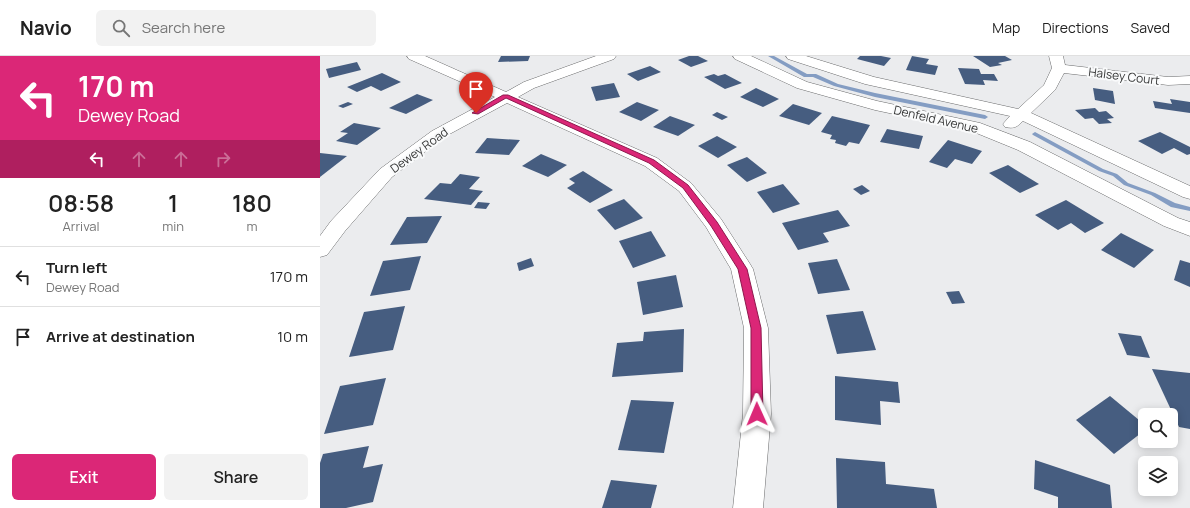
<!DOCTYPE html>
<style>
body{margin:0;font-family:Manrope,sans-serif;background:#f2f2f2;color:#222;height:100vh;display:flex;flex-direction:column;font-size:15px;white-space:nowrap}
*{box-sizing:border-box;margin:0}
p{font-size:13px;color:#767676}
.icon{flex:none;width:22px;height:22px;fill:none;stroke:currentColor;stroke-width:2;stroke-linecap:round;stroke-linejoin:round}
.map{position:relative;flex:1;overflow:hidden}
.side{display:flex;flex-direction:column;background:#fff;width:320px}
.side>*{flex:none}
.banner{background:#db2777;color:#fff;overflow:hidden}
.controls{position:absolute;left:818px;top:352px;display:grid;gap:8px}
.controls a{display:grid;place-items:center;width:40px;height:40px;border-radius:6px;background:#fff;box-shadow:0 2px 10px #0003;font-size:20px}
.pin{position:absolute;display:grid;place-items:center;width:34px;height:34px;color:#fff;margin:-41px -17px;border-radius:50% 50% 50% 0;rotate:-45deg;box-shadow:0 0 4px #0007}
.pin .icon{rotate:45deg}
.me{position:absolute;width:44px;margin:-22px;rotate:359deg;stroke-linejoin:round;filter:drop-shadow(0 0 3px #0008)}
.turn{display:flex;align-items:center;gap:14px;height:84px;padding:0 12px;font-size:18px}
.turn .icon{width:52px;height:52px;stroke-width:2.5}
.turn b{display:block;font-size:28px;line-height:34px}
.lanes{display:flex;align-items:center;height:38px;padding:0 12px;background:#0003;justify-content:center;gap:20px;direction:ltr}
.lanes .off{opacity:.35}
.eta{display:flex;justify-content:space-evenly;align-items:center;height:68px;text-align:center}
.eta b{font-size:24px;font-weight:600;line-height:28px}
.cta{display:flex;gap:8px;margin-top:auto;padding:8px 12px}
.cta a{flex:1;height:46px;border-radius:6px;background:#db2777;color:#fff;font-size:16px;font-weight:600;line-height:46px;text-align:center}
.cta a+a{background:#f2f2f2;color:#222}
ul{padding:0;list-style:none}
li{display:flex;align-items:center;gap:12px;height:60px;padding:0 12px;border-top:1px solid #e0e0e0}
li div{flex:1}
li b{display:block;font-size:15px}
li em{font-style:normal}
header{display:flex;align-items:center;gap:24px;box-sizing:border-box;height:56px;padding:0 20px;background:#fff;border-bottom:1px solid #e0e0e0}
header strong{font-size:19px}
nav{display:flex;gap:22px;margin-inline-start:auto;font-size:14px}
.search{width:280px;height:36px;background:#f2f2f2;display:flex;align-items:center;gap:10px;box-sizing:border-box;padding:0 14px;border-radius:6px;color:#767676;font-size:15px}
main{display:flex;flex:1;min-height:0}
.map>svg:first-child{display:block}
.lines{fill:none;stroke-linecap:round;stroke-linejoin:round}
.stream{fill:#849dc3;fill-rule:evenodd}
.building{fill:#465d80}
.minor-casing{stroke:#6a6b6c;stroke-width:1}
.minor{fill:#fff;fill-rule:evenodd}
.route{fill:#db2777;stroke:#8e194d}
.labels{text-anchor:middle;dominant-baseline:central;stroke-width:4;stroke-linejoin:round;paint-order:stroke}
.far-street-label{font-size:12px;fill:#363737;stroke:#f9fafb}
</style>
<header>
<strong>Navio</strong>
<div class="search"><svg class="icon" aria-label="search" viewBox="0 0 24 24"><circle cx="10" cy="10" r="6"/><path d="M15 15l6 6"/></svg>Search here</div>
<nav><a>Map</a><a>Directions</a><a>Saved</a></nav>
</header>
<main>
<section class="side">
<div class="banner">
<div class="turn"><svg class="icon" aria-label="left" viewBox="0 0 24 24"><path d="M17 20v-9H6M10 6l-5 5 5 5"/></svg><div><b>170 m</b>Dewey Road</div></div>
<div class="lanes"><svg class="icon" aria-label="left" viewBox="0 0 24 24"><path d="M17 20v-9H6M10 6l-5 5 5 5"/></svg><svg class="icon off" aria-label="ahead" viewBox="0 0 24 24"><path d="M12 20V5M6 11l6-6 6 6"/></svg><svg class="icon off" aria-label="ahead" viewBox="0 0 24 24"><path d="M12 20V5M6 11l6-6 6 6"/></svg><svg class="icon off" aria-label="right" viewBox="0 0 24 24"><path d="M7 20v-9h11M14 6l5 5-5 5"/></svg></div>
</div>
<div class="eta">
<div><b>08:58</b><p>Arrival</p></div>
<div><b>1</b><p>min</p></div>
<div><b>180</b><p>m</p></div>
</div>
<ul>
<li><svg class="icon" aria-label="left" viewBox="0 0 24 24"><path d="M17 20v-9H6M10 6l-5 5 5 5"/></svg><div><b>Turn left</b><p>Dewey Road</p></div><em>170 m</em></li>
<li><svg class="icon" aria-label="arrive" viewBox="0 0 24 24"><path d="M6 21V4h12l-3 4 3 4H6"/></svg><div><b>Arrive at destination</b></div><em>10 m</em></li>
</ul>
<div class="cta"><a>Exit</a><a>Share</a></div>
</section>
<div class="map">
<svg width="870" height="452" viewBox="0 0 870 452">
<rect width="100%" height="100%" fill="#ebecee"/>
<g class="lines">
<g class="stream">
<polygon points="448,0 454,0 487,18 496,18 518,28 555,37 665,59 668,61 665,63 555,41 514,30 493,21 484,21"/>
<polygon points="715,76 783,113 797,118 808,127 835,137 855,147 870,151 870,155 851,151 831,139 804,129 793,120 779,115 713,79 712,78"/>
</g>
</g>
<g class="building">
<polygon points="181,0 210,0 208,5 178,6"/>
<polygon points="369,0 378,0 388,5 371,11 358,4"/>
<polygon points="540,0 561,0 571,2 564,10 537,3"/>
<polygon points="592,0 609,3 606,8 618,10 615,19 586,14"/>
<polygon points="653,0 685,0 692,4 678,7 682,9 670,11"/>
<polygon points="37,6 41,14 9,22 6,13"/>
<polygon points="330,10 341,16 318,25 307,18"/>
<polygon points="638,12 659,13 661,18 674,18 678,25 663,24 665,29 645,28"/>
<polygon points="62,17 81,26 61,35 51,30 37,36 27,31"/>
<polygon points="394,18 398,20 405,18 422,27 405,33 384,21"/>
<polygon points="294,27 300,41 276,45 271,31"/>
<polygon points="436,32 459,43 443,51 420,41"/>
<polygon points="773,32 793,35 795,48 775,44"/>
<polygon points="97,38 113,44 86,58 69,52"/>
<polygon points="850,43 870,46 870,57 835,52 833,45 852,48"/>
<polygon points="28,46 33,48 23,52 18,50"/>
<polygon points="317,46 339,54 321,65 299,56"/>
<polygon points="473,48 502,57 489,69 459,60"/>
<polygon points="775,52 779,56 786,55 794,62 787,63 792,67 779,68 773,62 765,63 755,54"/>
<polygon points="397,56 408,61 402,64 392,59"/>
<polygon points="350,60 375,69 358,80 333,71"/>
<polygon points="512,60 550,69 539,88 529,86 526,90 515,87 516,84 510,83 512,79 501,76"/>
<polygon points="34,67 61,72 37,89 16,85 28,77 20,76"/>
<polygon points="567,73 603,80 599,93 560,86"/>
<polygon points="840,76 870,91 870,98 867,99 854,92 842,98 818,85"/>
<polygon points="397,80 417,91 398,102 378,90"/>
<polygon points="167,82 200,84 189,99 155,97"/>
<polygon points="628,84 662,95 652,108 635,103 627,112 609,106"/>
<polygon points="0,97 27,100 0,121"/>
<polygon points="221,98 247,109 228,121 202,110"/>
<polygon points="427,101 447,117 427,126 407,109"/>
<polygon points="688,109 719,128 700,137 669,117"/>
<polygon points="263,115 293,134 270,147 247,132 255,127 249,123"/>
<polygon points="140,118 160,121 149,133 163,135 151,149 104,143 120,127 131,128"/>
<polygon points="463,128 480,148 453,157 437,136"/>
<polygon points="542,129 550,135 541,139 533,133"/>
<polygon points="304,143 323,162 295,174 277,154"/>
<polygon points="746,144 784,167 765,177 751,167 738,174 715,159"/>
<polygon points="158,146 170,147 166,153 154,152"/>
<polygon points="518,154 530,170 503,177 509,186 478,194 462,167"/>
<polygon points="122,160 107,187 70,189 87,161"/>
<polygon points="331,175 346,200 313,212 299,185"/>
<polygon points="801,177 834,194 814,212 781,194"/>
<polygon points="101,200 90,234 50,240 63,205"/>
<polygon points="211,202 214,210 199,215 197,207"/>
<polygon points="517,203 530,234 498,238 488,207"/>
<polygon points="860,204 870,207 870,231 854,224"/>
<polygon points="356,219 363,251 323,259 317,226"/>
<polygon points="639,235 645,247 632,248 626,236"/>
<polygon points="85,250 73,294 29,301 44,256"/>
<polygon points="543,255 556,294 517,298 506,259"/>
<polygon points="364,273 363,316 292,321 297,287 323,285 324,276"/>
<polygon points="798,277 821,280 830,302 807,299"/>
<polygon points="832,313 870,317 870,373 859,371"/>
<polygon points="515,320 578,326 580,347 560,345 561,369 515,364"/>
<polygon points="66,322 53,369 4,378 20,330"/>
<polygon points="790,340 825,369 825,374 794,398 756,364"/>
<polygon points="311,344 354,346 344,397 298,394"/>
<polygon points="49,390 43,412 63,408 53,446 26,452 0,452 0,407 3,398"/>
<polygon points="516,402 565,406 566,428 614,433 617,452 517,452"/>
<polygon points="715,404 790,429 792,452 738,452 738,441 714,433"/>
<polygon points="291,424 337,429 331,452 282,452"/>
</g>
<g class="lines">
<defs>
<g id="minor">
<polygon points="87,0 105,0 186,36 204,26 276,0 296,0 294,3 214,32 198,41 337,102 371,127 401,163 430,208 433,213 448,272 451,358 443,452 413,452 423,358 424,272 411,213 386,171 359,135 325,110 187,47 124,81 72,121 25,175 7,199 0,201 0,180 11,165 60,113 112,75 175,41 89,3"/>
<polygon points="413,0 431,0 487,26 557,45 660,67 710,86 858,162 870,166 870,180 844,170 698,94 649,74 555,54 477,32 415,3"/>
<path d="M466,0H486L554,21L698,53L724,29L732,12L729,0H743L745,9L848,21L870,20V28L848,29L744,17L735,34L711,57L870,130V143L863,141L703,65C697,71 694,73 685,71L683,68L690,60L545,28L468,3Z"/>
</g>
</defs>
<use href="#minor" class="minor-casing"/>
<use href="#minor" class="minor"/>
</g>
<polygon class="route" points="183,39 188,39 334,104 368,129 397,166 427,213 441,272 443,358 441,361 437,362 433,361 431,358 431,272 418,213 391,170 363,132 329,107 186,42 158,58 152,57"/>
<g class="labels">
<g class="far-street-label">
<text transform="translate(804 20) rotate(7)">Halsey Court</text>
<text transform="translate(616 63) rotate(13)">Denfeld Avenue</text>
<text transform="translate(99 94) rotate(-36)">Dewey Road</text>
</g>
</g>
</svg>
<div class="controls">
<a><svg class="icon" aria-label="search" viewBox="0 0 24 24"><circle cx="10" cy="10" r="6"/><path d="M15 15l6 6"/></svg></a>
<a><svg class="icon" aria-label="layers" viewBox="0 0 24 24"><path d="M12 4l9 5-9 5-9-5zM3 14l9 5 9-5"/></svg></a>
</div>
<div class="pin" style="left:156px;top:57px;background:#d93025"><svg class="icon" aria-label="arrive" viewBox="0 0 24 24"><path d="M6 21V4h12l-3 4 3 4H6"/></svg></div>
<svg class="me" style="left:437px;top:358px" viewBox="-20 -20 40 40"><path d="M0-17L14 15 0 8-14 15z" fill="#db2777" stroke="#fff" stroke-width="4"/></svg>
</div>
</main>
